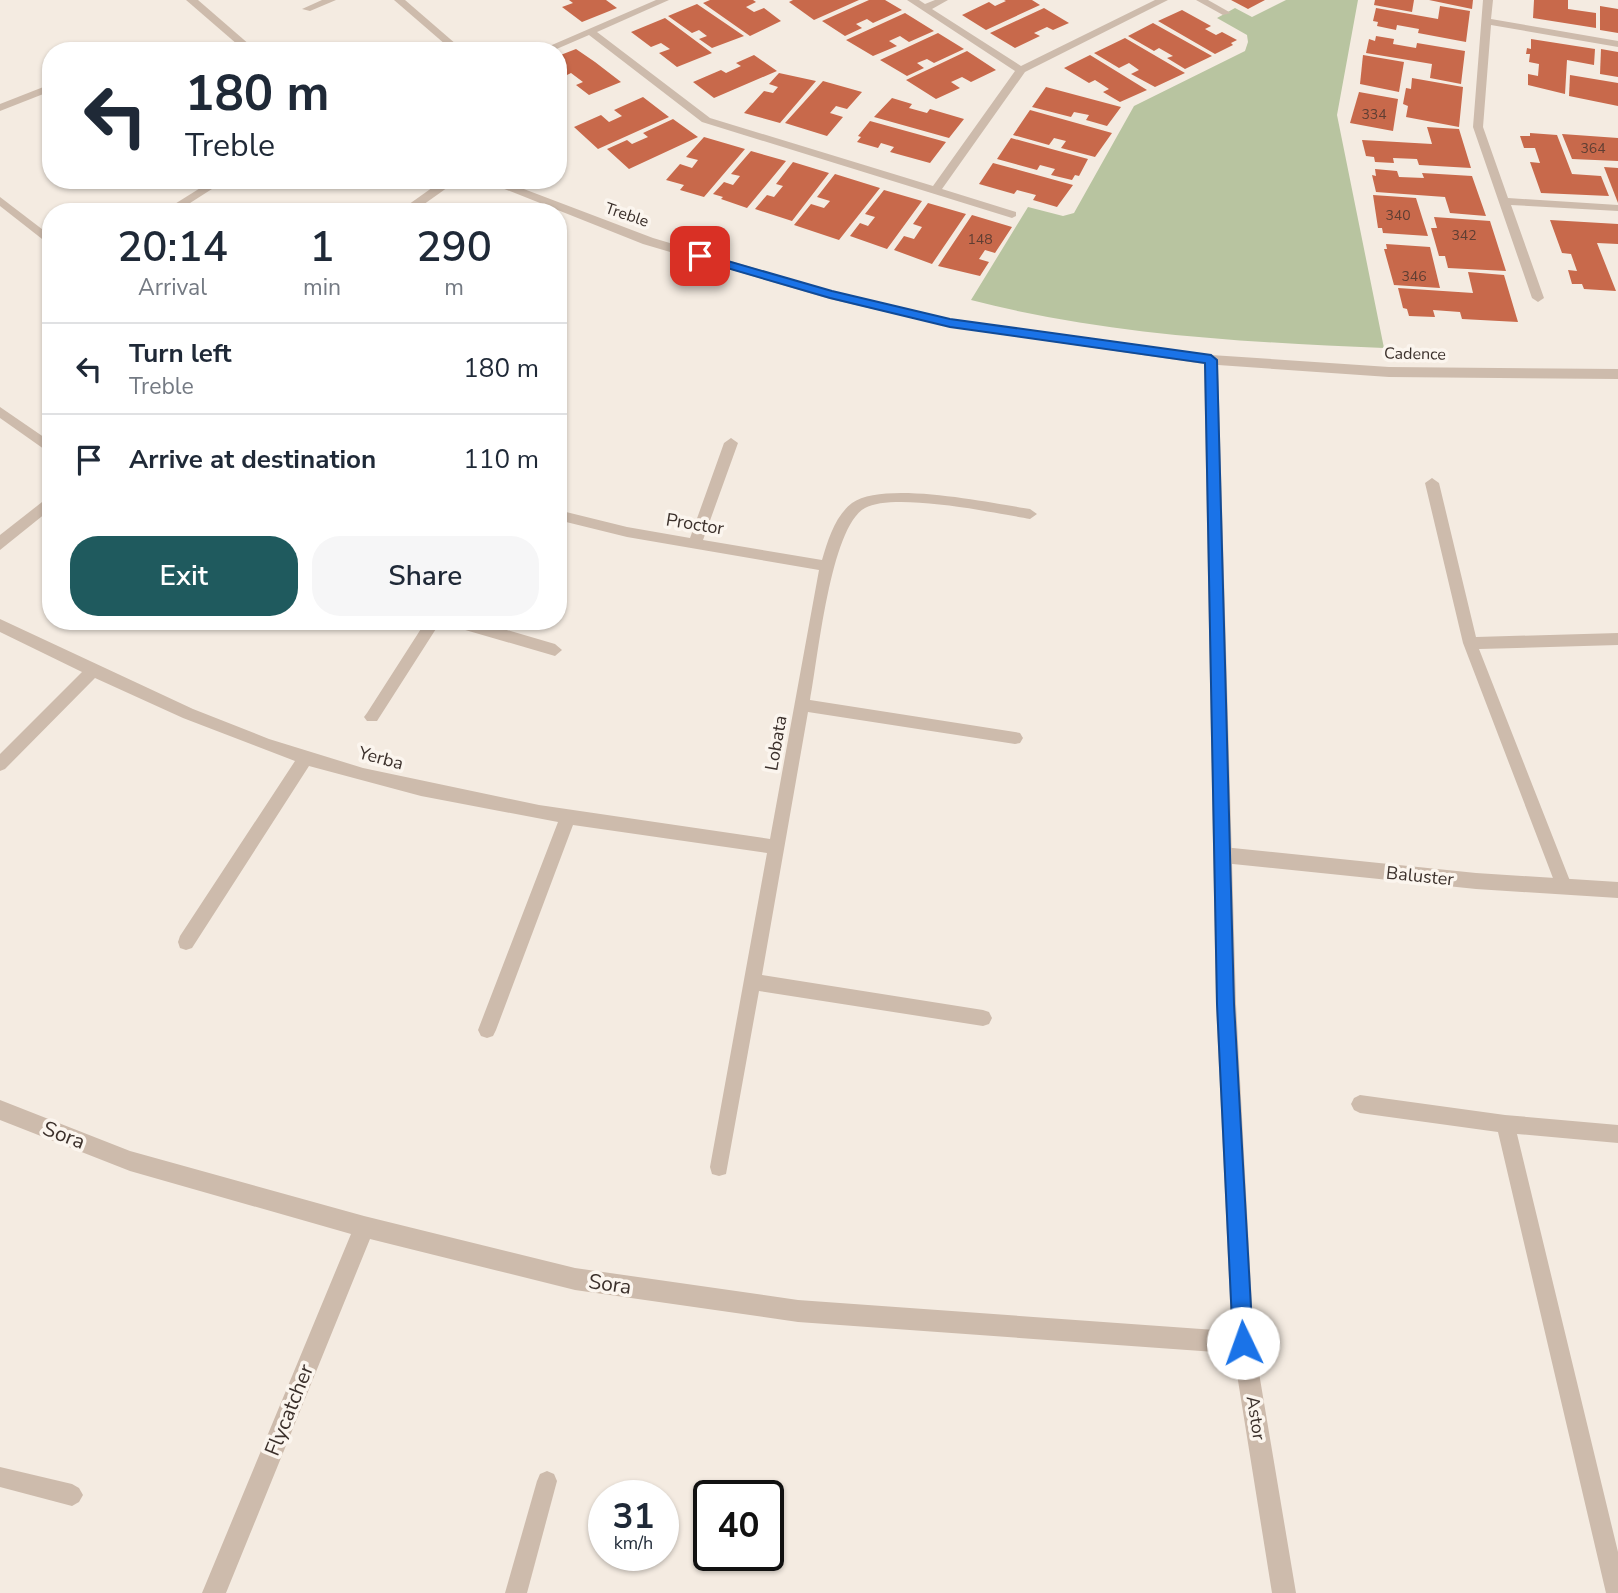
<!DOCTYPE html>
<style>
body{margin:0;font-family:"Nunito Sans",sans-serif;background:#f6f6f7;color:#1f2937;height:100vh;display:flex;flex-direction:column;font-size:26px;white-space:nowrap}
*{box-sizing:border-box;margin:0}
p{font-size:23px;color:#747a83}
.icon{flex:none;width:38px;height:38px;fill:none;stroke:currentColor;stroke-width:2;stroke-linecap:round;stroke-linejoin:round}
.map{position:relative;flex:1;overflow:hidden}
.drawer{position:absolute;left:42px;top:203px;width:525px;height:427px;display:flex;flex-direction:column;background:#fff;border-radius:28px;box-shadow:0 2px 5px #0004}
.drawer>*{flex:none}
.guide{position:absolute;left:42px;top:42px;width:525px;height:147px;border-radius:28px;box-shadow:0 2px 5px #0004;background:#fff;color:#1f2937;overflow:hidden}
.speed{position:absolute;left:588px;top:1480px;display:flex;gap:14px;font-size:35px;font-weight:700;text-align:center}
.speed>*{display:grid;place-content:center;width:91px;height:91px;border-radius:50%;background:#fff;box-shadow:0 2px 5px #0004;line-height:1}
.speed small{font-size:18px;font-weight:400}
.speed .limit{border:4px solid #111;border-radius:10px;background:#fff;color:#111}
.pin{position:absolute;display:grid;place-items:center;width:60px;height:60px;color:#fff;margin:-30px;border-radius:14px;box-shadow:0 4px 10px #0006}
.me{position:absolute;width:77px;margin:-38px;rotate:357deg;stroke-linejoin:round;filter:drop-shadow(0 0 5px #0008)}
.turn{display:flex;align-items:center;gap:24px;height:147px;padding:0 28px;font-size:32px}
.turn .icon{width:91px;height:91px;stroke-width:2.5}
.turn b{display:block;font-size:49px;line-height:60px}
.eta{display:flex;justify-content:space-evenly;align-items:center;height:119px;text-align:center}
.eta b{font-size:42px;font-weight:600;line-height:49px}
.primary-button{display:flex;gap:14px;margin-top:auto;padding:14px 28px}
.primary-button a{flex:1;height:80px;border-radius:28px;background:#1f5a5e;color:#fff;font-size:28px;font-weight:600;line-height:80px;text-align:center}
.primary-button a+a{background:#f6f6f7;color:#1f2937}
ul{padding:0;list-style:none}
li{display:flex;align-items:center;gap:21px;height:91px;padding:0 28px;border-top:2px solid #e0e1e3}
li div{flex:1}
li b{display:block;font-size:26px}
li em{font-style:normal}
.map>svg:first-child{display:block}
.green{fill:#b8c4a0}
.building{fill:#c8694b}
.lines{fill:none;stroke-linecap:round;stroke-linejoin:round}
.service{fill:#cdbbac;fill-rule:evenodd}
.minor{fill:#cdbbac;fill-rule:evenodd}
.tertiary{fill:#cdbbac;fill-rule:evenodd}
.route{fill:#1a73e8;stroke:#114b97;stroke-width:2}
.labels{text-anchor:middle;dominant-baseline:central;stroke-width:7;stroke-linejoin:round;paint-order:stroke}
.number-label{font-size:14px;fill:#5e3e33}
.far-street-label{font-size:16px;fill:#3b302b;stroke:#fbf5ee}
.street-label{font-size:18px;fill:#3b302b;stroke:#fbf5ee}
.near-street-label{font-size:21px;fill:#3b302b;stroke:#fbf5ee}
</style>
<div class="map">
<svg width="1618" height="1593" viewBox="0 0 1618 1593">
<rect width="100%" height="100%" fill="#f4ebe1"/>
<path class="green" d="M1286,0H1358L1337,115L1384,348C1246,342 1106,335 971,300L1028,207L1063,216L1074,213L1134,106L1245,51L1248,42L1247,35L1217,18L1235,8L1252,17Z"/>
<g class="building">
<polygon points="569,0 606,0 617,8 582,22 562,7 573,3"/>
<polygon points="710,0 753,0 756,2 746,7 754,12 764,8 781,21 750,36 703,3"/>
<polygon points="793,0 859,0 814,20 789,2"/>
<polygon points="869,0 885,0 902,10 873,23 867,19 856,24 862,28 845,36 822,21"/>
<polygon points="1004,0 1032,0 1040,5 986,30 962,15 989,2 995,6 1006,1"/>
<polygon points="1231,0 1265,0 1248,9"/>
<polygon points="1375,0 1414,0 1412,12 1374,5"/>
<polygon points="1429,0 1473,0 1472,9"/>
<polygon points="1534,0 1568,0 1568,9 1596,13 1596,28 1533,18"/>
<polygon points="697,4 744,36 712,48 699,39 707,36 699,30 692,33 668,16"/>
<polygon points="1440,6 1470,11 1466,42 1418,33 1419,29 1397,25 1396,30 1377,26 1378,22 1373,21 1376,8 1438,19"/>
<polygon points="1600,6 1618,9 1618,33 1600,30"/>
<polygon points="1044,8 1069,23 1053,30 1047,27 1034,33 1040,36 1015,48 990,33"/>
<polygon points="1182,10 1211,26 1205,29 1216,35 1222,32 1237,40 1231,43 1233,45 1215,54 1158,21"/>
<polygon points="905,13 934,31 909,42 900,36 889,41 897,46 873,56 846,40"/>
<polygon points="665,18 712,53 677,67 659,53 670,49 661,43 651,47 631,32"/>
<polygon points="1153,23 1212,56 1185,69 1167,58 1173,56 1159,48 1154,51 1128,36"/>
<polygon points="938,33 964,49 934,63 927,59 917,63 924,68 907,76 880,60"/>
<polygon points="1376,36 1394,39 1393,44 1416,48 1417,43 1465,51 1461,84 1430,78 1432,64 1366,53 1369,39 1375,41"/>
<polygon points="1125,38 1185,73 1155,87 1131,74 1139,70 1129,63 1119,68 1094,53"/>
<polygon points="1531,39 1595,49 1594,65 1567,60 1565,94 1528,85 1528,74 1538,76 1539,64 1529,62 1530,54 1526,54 1527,48 1531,49"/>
<polygon points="576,49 595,62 621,82 589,95 576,85 583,82 571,73 565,76 558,71 558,56"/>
<polygon points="1601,49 1618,52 1618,77 1600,74"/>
<polygon points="967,51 996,70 971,82 962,77 951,82 960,88 936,99 906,80"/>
<polygon points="754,55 777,71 714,98 693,82 721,70 726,73 741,66 736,63"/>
<polygon points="1090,55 1147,90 1120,102 1103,92 1109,89 1095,80 1089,83 1064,68"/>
<polygon points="1363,55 1404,62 1399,92 1360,84"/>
<polygon points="779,73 816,81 780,123 744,113 764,91 773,93 778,87 769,84"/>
<polygon points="1570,75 1618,83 1618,106 1569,96"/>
<polygon points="1412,78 1463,87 1459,127 1406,117 1408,106 1403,104 1406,88 1411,89"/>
<polygon points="823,81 862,92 847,109 836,106 830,113 843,117 827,136 785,123"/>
<polygon points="1046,87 1121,107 1107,126 1086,120 1089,115 1074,112 1071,117 1032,107"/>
<polygon points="1359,92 1398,99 1393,131 1350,123"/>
<polygon points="643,97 669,117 598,149 574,127 601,115 609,122 622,116 614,110"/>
<polygon points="892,98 912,104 909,108 927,113 930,109 964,119 949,138 874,117"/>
<polygon points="1030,110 1112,133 1095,157 1061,148 1066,141 1054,138 1049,145 1013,135"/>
<polygon points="673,119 698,137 629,169 607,149 627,140 632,144 648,137 643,133"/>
<polygon points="870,121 946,142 930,163 890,152 894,147 881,143 878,148 857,142 861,137 858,136"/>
<polygon points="1427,127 1459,129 1471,168 1419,165 1417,159 1393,158 1394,163 1375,162 1374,157 1366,156 1362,140 1432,144"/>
<polygon points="1530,133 1557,135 1572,174 1601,176 1609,196 1541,193 1530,162 1540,163 1535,148 1524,148 1520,136 1530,136"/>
<polygon points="1562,134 1618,138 1618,161 1572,159"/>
<polygon points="704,137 745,149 704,197 680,190 684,185 666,180 680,164 692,168 698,160 686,157"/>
<polygon points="1011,138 1088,159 1079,176 1075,175 1072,180 1051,175 1055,169 1040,165 1037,170 997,159"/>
<polygon points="751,151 786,161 747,208 721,199 723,197 713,194 724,182 733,185 740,176 731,174"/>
<polygon points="793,162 829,173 792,221 755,209 767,195 774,197 783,186 776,184"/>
<polygon points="993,163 1026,172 1073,185 1057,207 1033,200 1036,195 1017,190 1014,194 979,184"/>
<polygon points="1604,167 1618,168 1618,203"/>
<polygon points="1375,169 1397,171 1399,177 1424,178 1422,173 1472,176 1486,216 1450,213 1445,197 1376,192 1372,175 1376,176"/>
<polygon points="835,174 880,188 839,240 794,225 811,204 824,208 830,201 817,197"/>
<polygon points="884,190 922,201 887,249 850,236 860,223 868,226 875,217 865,214"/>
<polygon points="1373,195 1416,198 1428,236 1383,233 1382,228 1378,228"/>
<polygon points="928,203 966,214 932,264 894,250 904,236 914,239 922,227 913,224"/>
<polygon points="972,215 1012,227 995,253 985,250 979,259 989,262 980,276 938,266"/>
<polygon points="1434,217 1490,221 1506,271 1448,268 1445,256 1439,256 1431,228 1437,228"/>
<polygon points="1550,220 1618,224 1618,244 1597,243 1616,291 1584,289 1582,284 1572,284 1568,270 1577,271 1571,254 1562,253"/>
<polygon points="1386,244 1430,247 1440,288 1394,285 1384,249 1387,249"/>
<polygon points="1468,272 1504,275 1518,322 1462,319 1460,312 1433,310 1435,317 1409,316 1407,309 1403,308 1398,288 1473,293"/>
</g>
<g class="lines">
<g class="service">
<polygon points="322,0 336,0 310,11 302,9"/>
<polygon points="394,0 405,0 464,51 453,51"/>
<polygon points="656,0 669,0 597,32 710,118 933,186 1015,71 907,0 919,0 925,4 935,0 948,0 932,9 1021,66 1155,0 1168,0 1025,72 942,189 1016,212 1016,216 1012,218 702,122 589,35 552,51 538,51"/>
<polygon points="1196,0 1208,0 1231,13 1223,15"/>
<polygon points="1483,0 1493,0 1491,19 1618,41 1618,47 1491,25 1483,127 1508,198 1618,205 1618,211 1511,205 1544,298 1538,302 1532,298 1473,127"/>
<polygon points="51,84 51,91 0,111 0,104"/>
<polygon points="213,180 226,180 176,212 162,212"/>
<polygon points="0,197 51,236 51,246 0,206"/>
<polygon points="0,407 51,442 51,454 0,418"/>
<path d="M731,438L738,443L703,540L822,560C828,540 835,516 852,503C885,480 990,503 1030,509L1037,514L1030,519C995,513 895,492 865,508C830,527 818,660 810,700L1015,732L1020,733L1023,738L1020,743L1015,744L808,712L762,975L983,1010L989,1012L992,1018L989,1024L983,1026L759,991L726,1174L719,1176L712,1174L710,1167L767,853L573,825L496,1030L493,1036L487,1038L481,1036L478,1030L558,822L421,796L309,766L192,948L186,950L180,948L178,942L180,936L295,761L183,718L95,678L5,769L0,771V754L82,672L0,632V619L193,709L269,739L363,768L539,805L770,839L819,570L627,537L558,520V510L627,527L690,538L724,443Z"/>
<polygon points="1432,478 1439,483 1476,637 1618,633 1618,645 1479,649 1572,886 1570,891 1564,893 1558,891 1556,886 1463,643 1425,483"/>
<polygon points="426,621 441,621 377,721 367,721 364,717 367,713"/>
<polygon points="448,621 476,621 555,644 562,650 555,656 455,627"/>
<polygon points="1360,1095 1505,1115 1618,1125 1618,1143 1517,1134 1618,1552 1618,1593 1606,1593 1498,1132 1360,1113 1354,1110 1351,1104 1354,1098"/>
<polygon points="0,1467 72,1484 79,1488 83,1495 79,1502 72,1506 0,1487"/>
<polygon points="547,1471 554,1474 557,1481 527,1593 505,1593 537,1481 540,1474"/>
</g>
<g class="minor">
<polygon points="443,180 458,180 413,212 398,212"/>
<polygon points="51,495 51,509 0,550 0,535"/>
<polygon points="1223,847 1476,873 1618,882 1618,898 1476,889 1223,863 1217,861 1214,855 1217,849"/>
<polygon points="0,1100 130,1151 364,1216 575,1268 798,1300 1243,1332 1251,1335 1254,1343 1251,1351 1243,1354 798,1322 575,1290 370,1239 226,1593 202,1593 351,1234 130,1171 0,1120"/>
</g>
<g class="tertiary">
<polygon points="186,0 198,0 257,51 245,51"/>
<polygon points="482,180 500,180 653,238 832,291 950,319 1211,355 1389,367 1618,369 1618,379 1389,377 1218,365 1236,1004 1254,1343 1296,1593 1272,1593 1232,1343 1216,1004 1204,364 950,327 830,299 643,244"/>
</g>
</g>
<polygon class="route" points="700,253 832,291 950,319 1211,355 1217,360 1234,1004 1253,1343 1251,1350 1243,1353 1236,1350 1233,1343 1217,1004 1205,363 950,327 830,298 696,259 694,256"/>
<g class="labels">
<g class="number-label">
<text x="1374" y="114">334</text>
<text x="1593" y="148">364</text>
<text x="1398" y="215">340</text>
<text x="1464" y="235">342</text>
<text x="980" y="239">148</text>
<text x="1414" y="276">346</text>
</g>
<g class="far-street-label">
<text transform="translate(627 215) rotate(19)">Treble</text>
<text transform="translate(1415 354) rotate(1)">Cadence</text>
</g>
<g class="street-label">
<text transform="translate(695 524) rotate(9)">Proctor</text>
<text transform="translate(776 743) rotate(-80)">Lobata</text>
<text transform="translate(381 758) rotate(15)">Yerba</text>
<text transform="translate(1420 876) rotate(6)">Baluster</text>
<text transform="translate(1256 1418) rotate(81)">Astor</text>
</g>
<g class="near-street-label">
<text transform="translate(64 1135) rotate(21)">Sora</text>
<text transform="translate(610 1284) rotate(8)">Sora</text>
<text transform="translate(289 1410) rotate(-68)">Flycatcher</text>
</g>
</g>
</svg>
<div class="speed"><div>31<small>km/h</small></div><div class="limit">40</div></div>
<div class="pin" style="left:700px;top:256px;background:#d93025"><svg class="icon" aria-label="arrive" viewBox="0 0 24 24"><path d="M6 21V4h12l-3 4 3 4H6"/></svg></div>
<svg class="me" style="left:1243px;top:1343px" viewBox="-20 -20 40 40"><circle r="19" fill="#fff"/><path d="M0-13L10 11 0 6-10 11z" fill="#1a73e8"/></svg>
<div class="guide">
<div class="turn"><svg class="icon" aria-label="left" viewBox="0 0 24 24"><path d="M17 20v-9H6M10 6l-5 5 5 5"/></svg><div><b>180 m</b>Treble</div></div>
</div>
<section class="drawer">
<div class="eta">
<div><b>20:14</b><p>Arrival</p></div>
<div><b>1</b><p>min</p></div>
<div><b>290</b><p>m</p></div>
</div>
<ul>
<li><svg class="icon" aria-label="left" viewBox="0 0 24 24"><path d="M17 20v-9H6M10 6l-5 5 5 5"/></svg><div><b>Turn left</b><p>Treble</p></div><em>180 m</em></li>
<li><svg class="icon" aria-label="arrive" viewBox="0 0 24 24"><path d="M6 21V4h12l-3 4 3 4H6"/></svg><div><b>Arrive at destination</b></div><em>110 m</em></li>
</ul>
<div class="primary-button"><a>Exit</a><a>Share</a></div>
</section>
</div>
